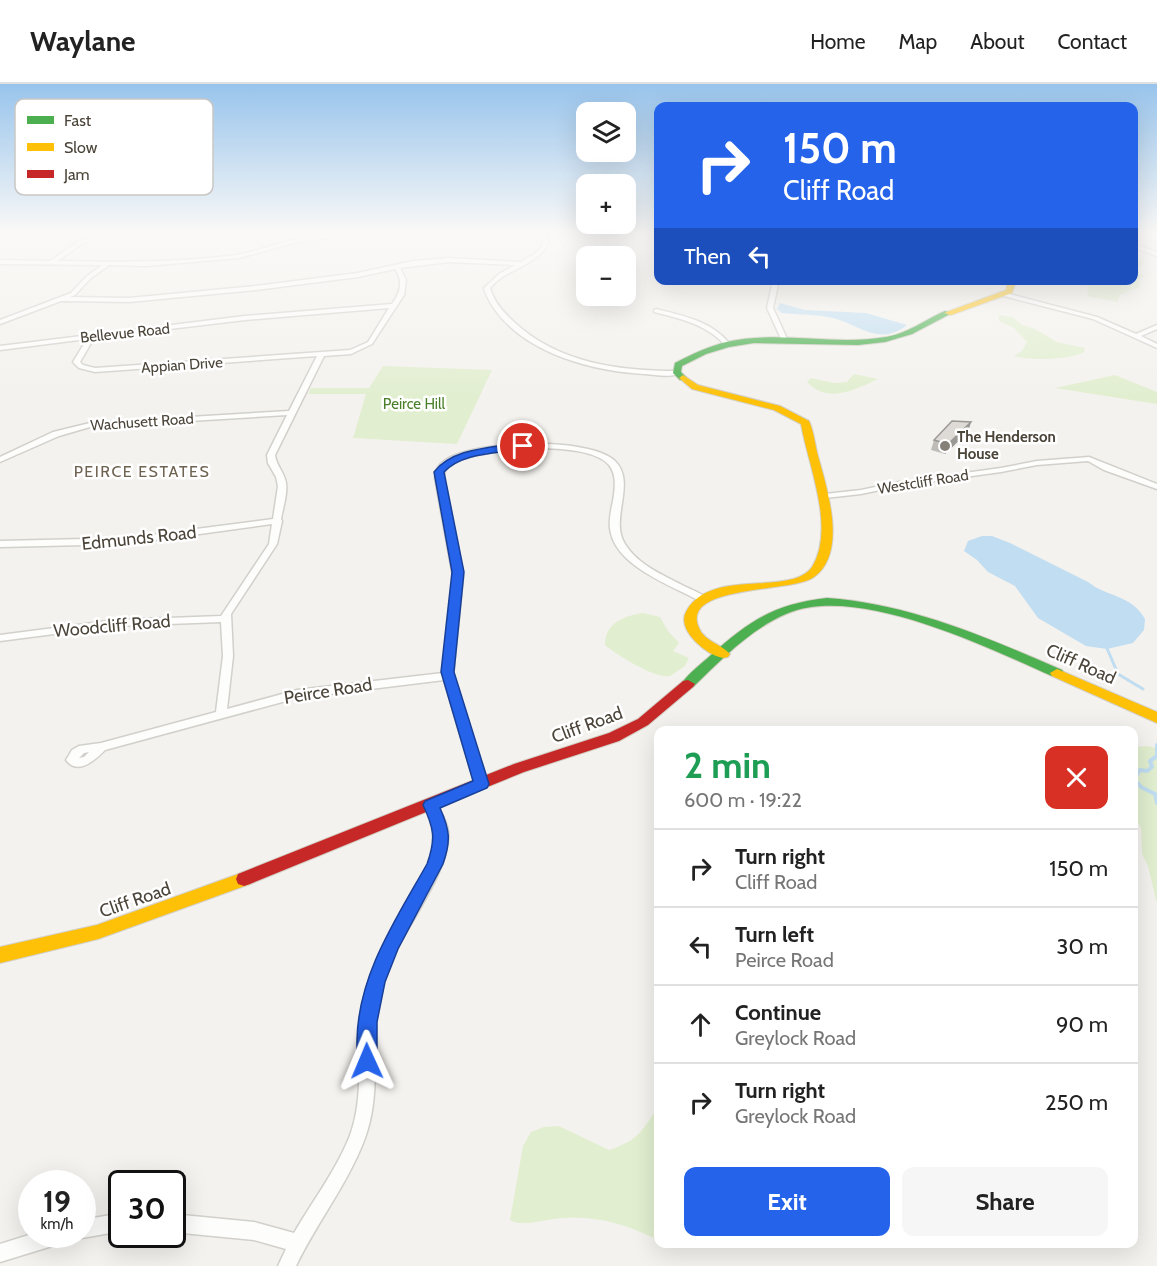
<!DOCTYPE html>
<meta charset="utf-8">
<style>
body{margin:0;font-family:Cabin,sans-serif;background:#f6f6f6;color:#222;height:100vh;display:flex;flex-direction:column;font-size:22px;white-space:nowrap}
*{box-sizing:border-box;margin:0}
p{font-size:20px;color:#767676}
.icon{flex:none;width:33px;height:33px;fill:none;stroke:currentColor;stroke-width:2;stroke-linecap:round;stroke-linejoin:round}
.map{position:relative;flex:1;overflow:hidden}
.panel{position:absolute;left:654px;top:642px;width:484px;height:522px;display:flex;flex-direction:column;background:#fff;border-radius:12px;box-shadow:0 6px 24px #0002}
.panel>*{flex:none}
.top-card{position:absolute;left:654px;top:18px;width:484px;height:183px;border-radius:12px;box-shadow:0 6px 24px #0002;background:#2563eb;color:#fff;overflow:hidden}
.buttons{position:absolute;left:576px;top:18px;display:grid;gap:12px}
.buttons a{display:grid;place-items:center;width:60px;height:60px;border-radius:12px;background:#fff;box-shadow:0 6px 24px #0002;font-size:30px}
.speed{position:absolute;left:18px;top:1086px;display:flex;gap:12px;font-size:30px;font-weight:700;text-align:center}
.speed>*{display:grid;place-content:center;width:78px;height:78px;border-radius:50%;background:#fff;box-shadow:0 6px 24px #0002;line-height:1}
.speed small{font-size:15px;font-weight:400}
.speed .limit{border:3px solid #111;border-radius:9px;background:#fff;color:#111}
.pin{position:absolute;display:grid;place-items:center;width:51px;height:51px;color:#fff;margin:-26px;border:3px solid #fff;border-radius:50%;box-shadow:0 2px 6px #0007}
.me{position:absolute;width:66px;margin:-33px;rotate:359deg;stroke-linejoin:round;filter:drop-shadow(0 0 4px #0008)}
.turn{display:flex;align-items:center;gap:21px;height:126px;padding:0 30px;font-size:27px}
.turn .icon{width:78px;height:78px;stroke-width:2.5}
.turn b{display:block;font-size:42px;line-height:51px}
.then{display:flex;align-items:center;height:57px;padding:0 30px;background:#0003;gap:12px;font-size:22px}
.round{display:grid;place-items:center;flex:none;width:63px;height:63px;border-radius:12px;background:#f6f6f6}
.headline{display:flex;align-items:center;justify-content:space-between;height:102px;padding:0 30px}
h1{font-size:36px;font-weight:700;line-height:45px;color:#1e9e55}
.cta{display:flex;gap:12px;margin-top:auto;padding:12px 30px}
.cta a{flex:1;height:69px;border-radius:12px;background:#2563eb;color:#fff;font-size:24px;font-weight:700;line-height:69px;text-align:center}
.cta a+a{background:#f6f6f6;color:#222}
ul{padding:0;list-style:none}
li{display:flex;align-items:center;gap:18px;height:78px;padding:0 30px;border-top:2px solid #e0e0e0}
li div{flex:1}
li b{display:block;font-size:22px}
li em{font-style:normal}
header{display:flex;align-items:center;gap:36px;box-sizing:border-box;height:84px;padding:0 30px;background:#fff;border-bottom:2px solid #e0e0e0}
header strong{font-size:28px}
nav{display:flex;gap:33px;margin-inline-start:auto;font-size:21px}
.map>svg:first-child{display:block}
.green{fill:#e1eecf}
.water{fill:#c0ddf1}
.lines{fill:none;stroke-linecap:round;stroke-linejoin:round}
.stream-far1{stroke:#c0ddf1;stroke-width:3}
.stream{stroke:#c0ddf1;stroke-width:4}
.street-casing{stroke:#d2d0cb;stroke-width:3}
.fast-casing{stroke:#d3cfc5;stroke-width:2}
.slow-casing{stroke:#d3cfc5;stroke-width:2}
.jam-casing{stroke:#d3cfc5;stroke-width:2}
.street{fill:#fdfdfc;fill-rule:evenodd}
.fast{fill:#4caf50;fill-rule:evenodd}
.slow{fill:#ffc107;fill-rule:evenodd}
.jam{fill:#c62828;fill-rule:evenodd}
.wall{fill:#bfbcb8}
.shaded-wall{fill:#9b9996}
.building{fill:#dedbd6;stroke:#9b9996;stroke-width:1.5}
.route{fill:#2563eb;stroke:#184099;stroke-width:1.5}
.poi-dot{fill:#868178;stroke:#fff;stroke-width:2}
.labels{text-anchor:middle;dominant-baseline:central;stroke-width:5;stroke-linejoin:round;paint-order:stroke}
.far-street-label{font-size:15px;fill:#4b4439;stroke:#fff}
.far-park-label{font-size:15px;fill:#4a7f2a;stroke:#fff}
.far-poi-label{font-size:15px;font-weight:bold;fill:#4b4439;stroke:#fff;text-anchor:start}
.far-neighbourhood-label{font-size:16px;letter-spacing:1.5px;fill:#6e6250;stroke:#fff}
.street-label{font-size:18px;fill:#4b4439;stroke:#fff}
.key{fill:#fff;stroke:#c9c7c4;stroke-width:1.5}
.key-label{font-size:16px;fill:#4b4439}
</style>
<header>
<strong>Waylane</strong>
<nav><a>Home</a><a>Map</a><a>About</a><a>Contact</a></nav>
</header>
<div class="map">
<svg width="1157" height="1182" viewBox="0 0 1157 1182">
<rect width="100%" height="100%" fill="#f4f2ee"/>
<g class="green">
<polygon points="1138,174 1145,177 1136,186 1144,192 1140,194 1139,203 1120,211 1117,218 1087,212 1089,205 1086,200 1063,197 1134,196 1134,175"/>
<path d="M999,231L1012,233L1022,241L1035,245L1057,258L1085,264L1084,268C1070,276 1029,277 1014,272L1022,267L1027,258L1014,244L999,237Z"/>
<polygon points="383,282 492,286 457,360 353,354 366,310 308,310 311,304 369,304"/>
<path d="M854,290L878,295C855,306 828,320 807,298L811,294L834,299L847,298Z"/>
<polygon points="1115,291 1157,308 1157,320 1055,304"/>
<path d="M643,529L660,533L668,547L679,559L673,567L689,574L685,582L670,592C655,595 617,571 605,561C605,538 625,532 643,529Z"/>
<polygon points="1147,662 1157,664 1157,820 1148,782 1142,770 1141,744 1134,732 1134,663"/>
<path d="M658,1023V1153L654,1154C624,1140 599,1132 564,1134C550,1134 521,1144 510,1136L523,1062L531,1048L544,1043L559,1042L609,1066C639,1056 641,1048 658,1023Z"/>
</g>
<g class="water">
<path d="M780,219L805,226L866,229L907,241C879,263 860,241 833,234C816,230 799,231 782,229L777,225Z"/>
<path d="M982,452H992L1010,459L1088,498C1107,513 1132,511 1145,535L1144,546L1133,559L1107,565L1086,562L1038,534L1015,502L988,488L977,476L964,467L968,457Z"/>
</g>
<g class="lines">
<polyline class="stream-far1" points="1106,562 1118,590 1143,605"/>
<g class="stream">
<polyline points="1157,661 1157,669"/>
<polyline points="1157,672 1150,677 1152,683 1147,687 1140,686 1134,695 1141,703 1155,710 1157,719"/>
</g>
<defs>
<g id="street">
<path d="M96,150H102L82,160L57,177C117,178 176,179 236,171C255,168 274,160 293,156C312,152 333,150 352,150L294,159L239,174L146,182L109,181L90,195L75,211L70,213L129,214L256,202L358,189L413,177L449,174L521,178L534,170L540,165L543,158L540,150H545L549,158C537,183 506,184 490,204C494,218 503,228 514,238C558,279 619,287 677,287L680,289C671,294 655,291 645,290C588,287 510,266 485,208L484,204L499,190L515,181L449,178L400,184L406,196L404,211L372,260L351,270L324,272L275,371C276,380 282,386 285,395C289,406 283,423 281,435L282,437L277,460L231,530L233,572L227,625L297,606L443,589L453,493L435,394C436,387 437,382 443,378C470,356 588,352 615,377C637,399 609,435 625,460C638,481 663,491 684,502C692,506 701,509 708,515L703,518L700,517C671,501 614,482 610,444C609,435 611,426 613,417C615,405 617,391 609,381C587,354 470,363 446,384L443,394L463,493L453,592L487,700L485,703H477L475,700L444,596L297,614L105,666C95,676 78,692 66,676L72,666L79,662L101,659L216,628L223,572L221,538L116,542L0,557V551L116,536L221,532L269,460L272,440L127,460L0,463V457L127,454L273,435L278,402L276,393L268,379L267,371L287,331L90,343L59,352L0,378V373L53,348L90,339L289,327L317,272L95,288L79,284L73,278L87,255L0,266V262L245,232L392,220C400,209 404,197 395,185L358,193L256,206L129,218L61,217L0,240V236L71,209L86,193L102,181L0,180V176L50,177L78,158ZM389,224L368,258L350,266L95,284L83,281L80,278L94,254L245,236ZM89,668L84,673L79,674L84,669Z"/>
<polygon points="1134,160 1157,168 1157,172 1134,164"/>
<polygon points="773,196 779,196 773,224 788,257 785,259 782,257 767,224"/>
<polygon points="1002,208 1097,233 1136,250 1157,241 1157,245 1141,252 1157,260 1157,264 1093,235 1000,211 999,210"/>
<path d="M656,225C684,232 711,237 730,260L725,261C706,240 681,235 654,228V226Z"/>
<polygon points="1089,373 1157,400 1157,405 1104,386 1088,377 1037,381 1001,388 899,402 861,410 825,414 821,412 825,410 861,406 899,398 1001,384 1037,377"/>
<path d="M431,717L435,718C440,727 447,737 448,747C453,785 400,850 386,887C365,944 385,1000 365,1054C348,1100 317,1138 296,1182H278L286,1165L254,1156L172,1148V1130L254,1138L294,1149C312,1118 335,1088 349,1054C363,1019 358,982 360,945C361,925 365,906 372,887C389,846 435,795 436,751C436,740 430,730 425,721L427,718Z"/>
<polygon points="122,1129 122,1147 82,1154 76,1151 82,1150 82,1136"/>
<polygon points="32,1150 70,1150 68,1156 62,1159 0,1178 0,1160"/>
</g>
<g id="fast">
<path d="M945,227L952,229L912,250L885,258L858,261L754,259L729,263L706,270L682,282L681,288L687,294L686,296H680L673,289L675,279C692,270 707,263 726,258C778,246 833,262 886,253C907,250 926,235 945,227Z"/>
<path d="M827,514C910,520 986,553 1062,586L1064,589L1062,592H1052C986,563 856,499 786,530C749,546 721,576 693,603L688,604L681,600C689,589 701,580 711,571C750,536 775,520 827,514Z"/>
</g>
<g id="slow">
<polygon points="1004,196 1011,196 1015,201 1012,209 951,231 944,229 1006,206 1007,201"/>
<path d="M683,291L698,301L780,322L809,337C814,348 815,361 818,372C827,405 848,468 814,493C794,509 679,500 699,544C704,557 721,560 730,570L728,573L723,574C713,572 703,565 696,558C687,549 680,537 687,526C707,492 761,504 793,495C800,493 808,489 812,483C836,444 808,381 801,340L774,326L692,305L679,294Z"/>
<polygon points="1057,585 1157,628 1157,639 1052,592 1050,589"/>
<polygon points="244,788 250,790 252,795 250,800 98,855 0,879 0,863 97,841"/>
</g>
<polygon id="jam" points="688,596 695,600 693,603 648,641 619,657 524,688 250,800 244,802 238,800 236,795 238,790 514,680 609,649 638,635 683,597"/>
</defs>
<use href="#street" class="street-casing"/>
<use href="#fast" class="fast-casing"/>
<use href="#slow" class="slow-casing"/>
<use href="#jam" class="jam-casing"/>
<use href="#street" class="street"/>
<use href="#fast" class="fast"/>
<use href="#slow" class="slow"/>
<use href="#jam" class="jam"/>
</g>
<polygon class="wall" points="971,338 968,348 945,370 931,366 934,356"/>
<polygon class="shaded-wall" points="971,338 968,348 945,370 948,360"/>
<polygon class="building" points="952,337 971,338 948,360 934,356"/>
<linearGradient id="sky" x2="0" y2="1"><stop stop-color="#98c4ec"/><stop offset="0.47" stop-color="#faf9f7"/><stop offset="1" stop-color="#faf9f7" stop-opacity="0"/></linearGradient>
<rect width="1157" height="316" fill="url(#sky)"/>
<path class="route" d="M523,358L527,359V364C501,370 463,367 444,388L464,488L454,588L489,700L487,704L440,724C450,746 451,757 443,780L398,865L385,898L377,938V977L374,984L367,987L360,984C356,975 357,966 357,956C358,891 396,835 427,780C436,755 434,744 423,721L425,717L473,697L441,588L452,488L434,388C453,363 494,364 523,358Z"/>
<circle class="poi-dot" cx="945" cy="362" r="6"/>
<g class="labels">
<g class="far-street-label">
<text transform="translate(125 249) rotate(-6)">Bellevue Road</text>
<text transform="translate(182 281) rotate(-4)">Appian Drive</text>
<text transform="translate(142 338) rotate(-4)">Wachusett Road</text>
<text transform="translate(923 398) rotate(-9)">Westcliff Road</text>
</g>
<g class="far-park-label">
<text x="414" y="320">Peirce Hill</text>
</g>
<g class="far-poi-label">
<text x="957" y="353">The Henderson<tspan x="957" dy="17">House</tspan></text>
</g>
<g class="far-neighbourhood-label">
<text x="142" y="387">PEIRCE ESTATES</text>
</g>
<g class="street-label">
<text transform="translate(139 454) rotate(-6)">Edmunds Road</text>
<text transform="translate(112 542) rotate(-5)">Woodcliff Road</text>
<text transform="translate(1081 580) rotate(24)">Cliff Road</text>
<text transform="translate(328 607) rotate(-9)">Peirce Road</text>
<text transform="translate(587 641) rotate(-20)">Cliff Road</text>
<text transform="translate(135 816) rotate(-19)">Cliff Road</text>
</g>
</g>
<rect x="15" y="15" width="198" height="96" rx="9" class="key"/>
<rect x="27" y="32" width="27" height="8" fill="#4caf50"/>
<rect x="27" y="59" width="27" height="8" fill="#ffc107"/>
<rect x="27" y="86" width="27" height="8" fill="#c62828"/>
<g class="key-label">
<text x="64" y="42">Fast</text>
<text x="64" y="69">Slow</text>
<text x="64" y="96">Jam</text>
</g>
</svg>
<div class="buttons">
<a><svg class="icon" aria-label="layers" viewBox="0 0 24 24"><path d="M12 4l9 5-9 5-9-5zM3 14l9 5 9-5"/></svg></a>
<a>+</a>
<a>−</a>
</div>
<div class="speed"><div>19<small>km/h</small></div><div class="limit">30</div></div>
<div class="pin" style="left:523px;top:362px;background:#d93025"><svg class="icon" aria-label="arrive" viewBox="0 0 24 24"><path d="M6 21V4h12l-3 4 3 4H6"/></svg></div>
<svg class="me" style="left:367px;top:977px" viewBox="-20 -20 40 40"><path d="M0-17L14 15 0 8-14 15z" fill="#2563eb" stroke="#fff" stroke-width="4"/></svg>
<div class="top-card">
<div class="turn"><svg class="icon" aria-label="right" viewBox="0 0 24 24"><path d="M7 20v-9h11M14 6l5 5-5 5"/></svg><div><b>150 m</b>Cliff Road</div></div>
<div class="then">Then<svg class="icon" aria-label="left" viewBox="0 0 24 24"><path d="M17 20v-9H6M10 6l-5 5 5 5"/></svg></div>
</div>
<section class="panel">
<div class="headline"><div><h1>2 min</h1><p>600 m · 19:22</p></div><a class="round" style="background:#d93025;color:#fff"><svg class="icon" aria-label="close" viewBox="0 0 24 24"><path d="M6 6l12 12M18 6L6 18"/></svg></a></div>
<ul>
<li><svg class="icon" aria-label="right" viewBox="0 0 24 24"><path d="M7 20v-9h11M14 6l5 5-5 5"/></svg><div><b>Turn right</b><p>Cliff Road</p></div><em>150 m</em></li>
<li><svg class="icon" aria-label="left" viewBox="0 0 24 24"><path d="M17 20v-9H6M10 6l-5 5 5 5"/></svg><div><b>Turn left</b><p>Peirce Road</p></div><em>30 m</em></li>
<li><svg class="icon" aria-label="ahead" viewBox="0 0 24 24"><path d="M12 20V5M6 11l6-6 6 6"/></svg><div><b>Continue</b><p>Greylock Road</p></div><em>90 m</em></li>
<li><svg class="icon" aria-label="right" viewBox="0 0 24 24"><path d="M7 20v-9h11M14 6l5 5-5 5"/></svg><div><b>Turn right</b><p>Greylock Road</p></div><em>250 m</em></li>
</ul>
<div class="cta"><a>Exit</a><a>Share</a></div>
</section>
</div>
